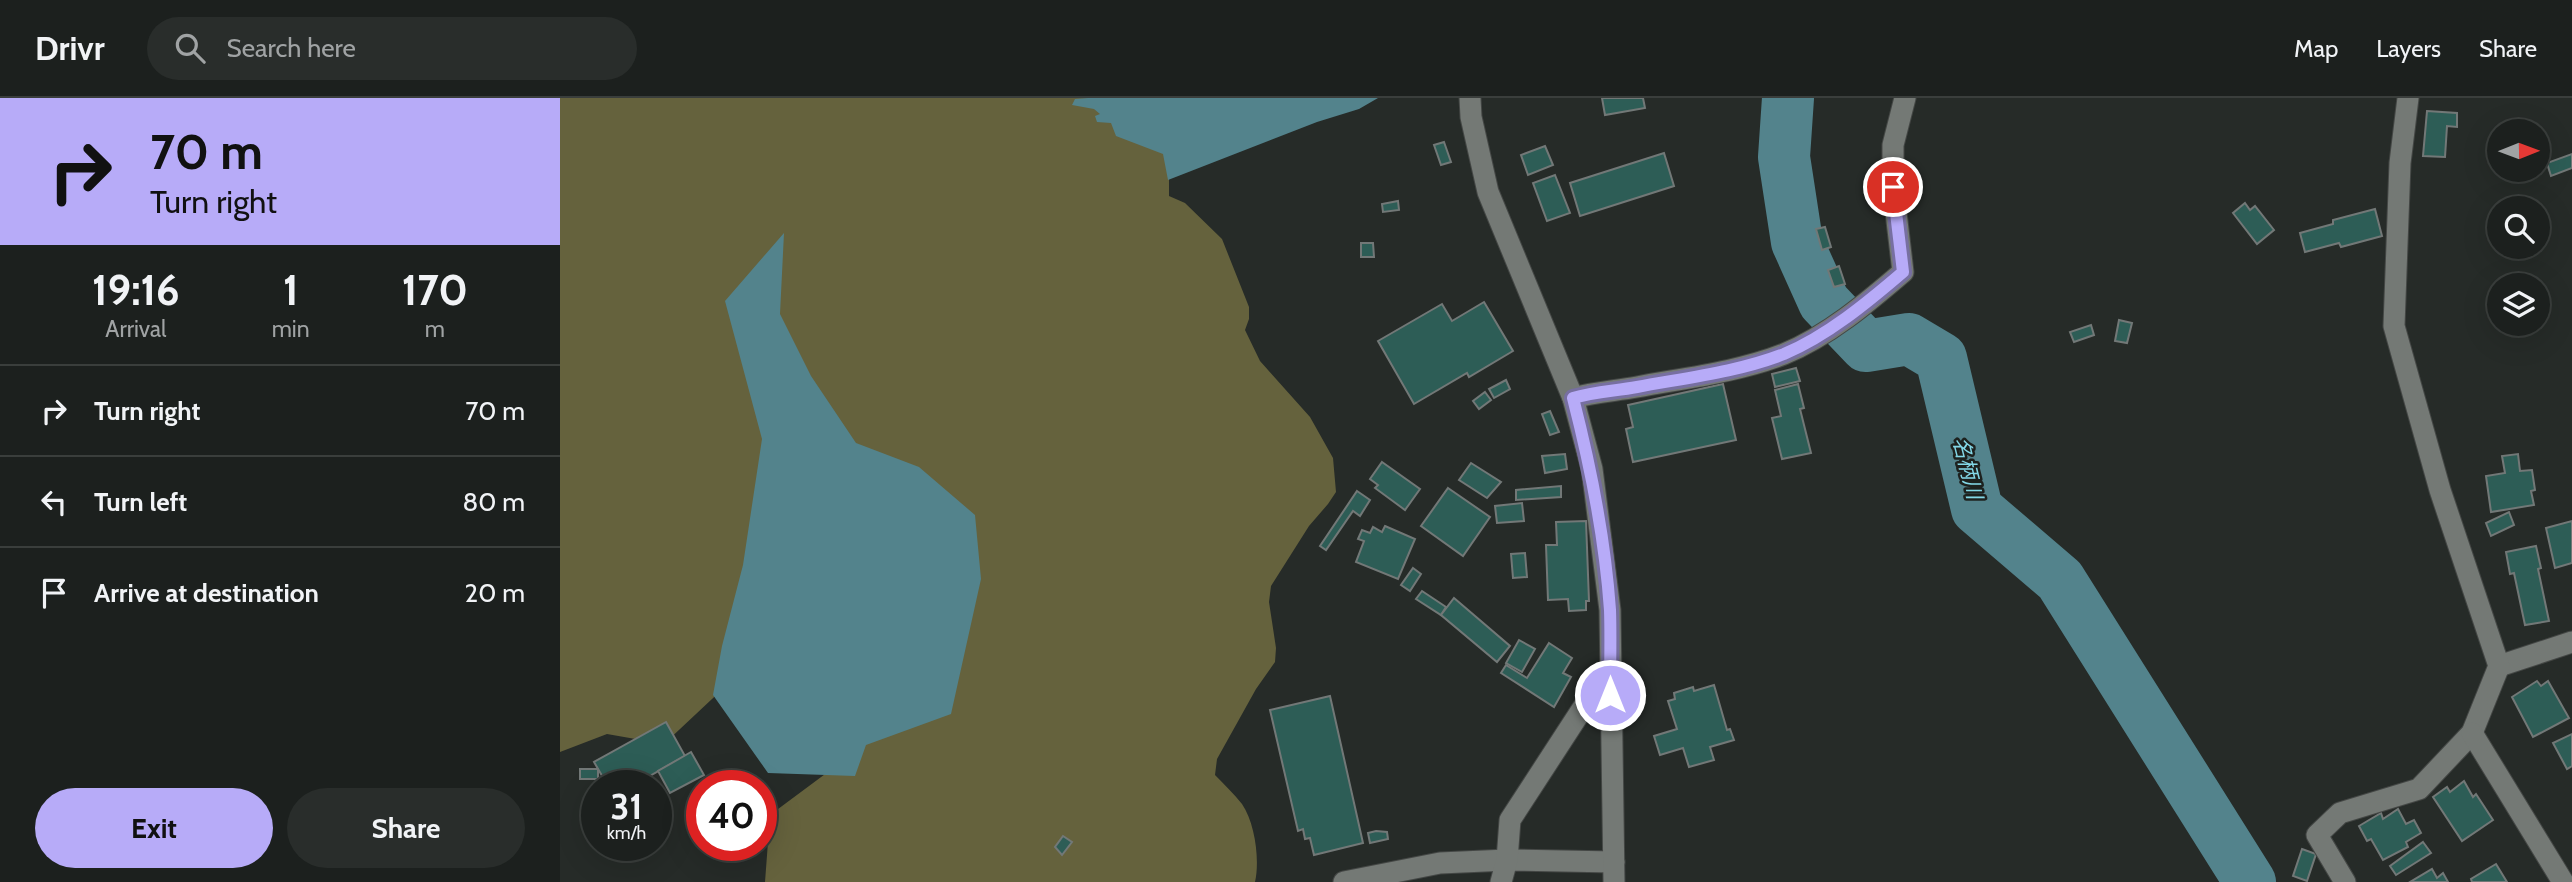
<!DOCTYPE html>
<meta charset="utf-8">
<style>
body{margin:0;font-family:Cabin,"Noto Sans JP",sans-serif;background:#292d2b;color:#f1f3f6;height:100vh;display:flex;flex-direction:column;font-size:26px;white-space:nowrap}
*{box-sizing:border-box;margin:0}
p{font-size:23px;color:#a0a3a4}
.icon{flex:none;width:38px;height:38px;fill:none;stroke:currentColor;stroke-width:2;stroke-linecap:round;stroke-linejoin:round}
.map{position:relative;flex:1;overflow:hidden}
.sheet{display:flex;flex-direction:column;background:#1c201e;width:560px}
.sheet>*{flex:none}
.hud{background:#b7abf8;color:#111;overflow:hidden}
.needle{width:46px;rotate:89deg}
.buttons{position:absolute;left:1927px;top:21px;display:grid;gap:14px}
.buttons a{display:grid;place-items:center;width:63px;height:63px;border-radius:50%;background:#1c201e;box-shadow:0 7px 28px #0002,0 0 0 2px #3a3e3c;font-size:35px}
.speed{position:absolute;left:21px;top:672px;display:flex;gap:14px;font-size:35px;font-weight:700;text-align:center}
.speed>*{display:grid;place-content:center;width:91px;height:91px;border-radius:50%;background:#1c201e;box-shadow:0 7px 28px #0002,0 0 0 2px #3a3e3c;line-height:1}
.speed small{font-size:18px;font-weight:400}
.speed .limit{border:10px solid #d22;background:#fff;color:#111}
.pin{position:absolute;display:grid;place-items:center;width:60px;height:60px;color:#fff;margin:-30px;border:4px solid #fff;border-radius:50%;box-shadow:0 2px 7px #0007}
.me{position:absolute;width:77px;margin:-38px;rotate:0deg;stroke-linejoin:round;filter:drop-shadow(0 0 5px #0008)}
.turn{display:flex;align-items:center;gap:24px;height:147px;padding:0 35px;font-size:32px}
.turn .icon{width:91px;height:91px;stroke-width:2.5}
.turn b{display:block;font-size:49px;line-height:60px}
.eta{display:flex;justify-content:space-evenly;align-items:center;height:119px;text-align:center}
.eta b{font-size:42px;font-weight:800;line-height:49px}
.button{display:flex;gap:14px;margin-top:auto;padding:14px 35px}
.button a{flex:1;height:80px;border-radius:42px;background:#b7abf8;color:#111;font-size:28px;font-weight:800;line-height:80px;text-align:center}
.button a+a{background:#292d2b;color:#f1f3f6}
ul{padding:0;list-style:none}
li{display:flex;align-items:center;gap:21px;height:91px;padding:0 35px;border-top:2px solid #3a3e3c}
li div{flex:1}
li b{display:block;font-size:26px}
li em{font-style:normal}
header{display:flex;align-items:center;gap:42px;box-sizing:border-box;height:98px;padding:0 35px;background:#1c201e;border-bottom:2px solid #3a3e3c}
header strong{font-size:33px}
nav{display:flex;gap:38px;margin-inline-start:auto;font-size:24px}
.search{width:490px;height:63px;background:#292d2b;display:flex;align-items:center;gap:18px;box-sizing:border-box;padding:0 24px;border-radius:38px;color:#a0a3a4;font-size:26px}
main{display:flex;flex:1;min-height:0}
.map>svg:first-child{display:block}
.forest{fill:#65623d}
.water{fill:#53838c}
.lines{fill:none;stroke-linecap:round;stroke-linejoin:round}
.river{stroke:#53838c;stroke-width:52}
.building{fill:#2d5d56;stroke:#727877;stroke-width:2}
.minor-casing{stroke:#444745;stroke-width:23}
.tertiary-casing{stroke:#444745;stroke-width:23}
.minor{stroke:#747975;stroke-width:21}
.tertiary{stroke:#747975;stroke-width:21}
.route-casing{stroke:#776fa1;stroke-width:18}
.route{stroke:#b7abf8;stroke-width:12}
.labels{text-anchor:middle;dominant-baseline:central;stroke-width:5;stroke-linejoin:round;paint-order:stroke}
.water-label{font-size:21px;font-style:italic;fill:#83d7e6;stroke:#1d211e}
</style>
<header>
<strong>Drivr</strong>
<div class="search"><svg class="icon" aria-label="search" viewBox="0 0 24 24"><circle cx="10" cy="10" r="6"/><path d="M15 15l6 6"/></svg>Search here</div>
<nav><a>Map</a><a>Layers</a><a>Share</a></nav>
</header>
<main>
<section class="sheet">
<div class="hud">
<div class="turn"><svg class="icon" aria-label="right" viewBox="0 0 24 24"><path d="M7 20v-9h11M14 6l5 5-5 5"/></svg><div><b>70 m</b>Turn right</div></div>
</div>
<div class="eta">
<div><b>19:16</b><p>Arrival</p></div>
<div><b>1</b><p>min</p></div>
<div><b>170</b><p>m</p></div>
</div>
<ul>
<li><svg class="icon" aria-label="right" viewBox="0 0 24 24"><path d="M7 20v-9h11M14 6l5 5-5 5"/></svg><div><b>Turn right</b></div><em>70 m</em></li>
<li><svg class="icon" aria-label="left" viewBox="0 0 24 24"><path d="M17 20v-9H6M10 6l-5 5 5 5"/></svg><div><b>Turn left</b></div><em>80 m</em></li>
<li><svg class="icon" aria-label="arrive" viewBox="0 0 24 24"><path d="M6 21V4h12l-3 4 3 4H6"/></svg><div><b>Arrive at destination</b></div><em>20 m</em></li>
</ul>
<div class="button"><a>Exit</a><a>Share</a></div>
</section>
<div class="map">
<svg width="2012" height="784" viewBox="0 0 2012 784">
<rect width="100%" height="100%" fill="#262b28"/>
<path class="forest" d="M0,0H591L609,50V98L625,105L662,141L689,209V221L685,232L700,263L750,319L773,360L776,394L768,406L749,428L711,488L709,504L716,550L715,564L696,591L657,661L655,677C664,686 674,696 682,706C695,725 700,762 695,784H205L210,717L284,662L168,586L104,646L47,636L0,654Z"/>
<g class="water">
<polygon points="528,0 818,0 799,11 757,24 608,82 603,56 556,38 551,25 537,24 535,18 540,16 534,11 512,7 515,1"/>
<polygon points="224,135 220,216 251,278 296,345 359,369 415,417 421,481 391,616 306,647 295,678 208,675 153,597 162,548 183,467 202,341 165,203"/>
</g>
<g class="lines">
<polyline class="river" points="1228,0 1224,59 1237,144 1264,204 1306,248 1349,241 1381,260 1417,411 1500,482 1690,784"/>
</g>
<g class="building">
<polygon points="1042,0 1083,0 1085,10 1045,17"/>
<polygon points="1867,13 1897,15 1897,29 1887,28 1885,59 1863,58"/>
<polygon points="884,44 891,64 881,67 874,47"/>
<polygon points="985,48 993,67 968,77 961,57"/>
<polygon points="1104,55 1114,88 1020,118 1010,85"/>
<polygon points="2012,56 2012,70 1991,78 1987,65"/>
<polygon points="995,77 1010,115 987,123 973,85"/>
<polygon points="838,103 839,112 823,114 822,106"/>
<polygon points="1685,105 1690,112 1695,108 1714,132 1697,146 1673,115"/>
<polygon points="1815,111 1822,138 1781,149 1779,145 1745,154 1740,135 1773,126 1773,122"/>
<polygon points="1265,129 1271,149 1262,152 1256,131"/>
<polygon points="801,145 813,145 814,159 801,159"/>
<polygon points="1279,168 1285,186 1274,189 1268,172"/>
<polygon points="924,204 953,253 909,279 907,275 854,306 818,243 882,206 892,223"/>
<polygon points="1559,222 1572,225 1567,245 1555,243"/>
<polygon points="1531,227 1534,237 1514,244 1510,234"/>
<polygon points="1236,270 1240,283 1215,289 1212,276"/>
<polygon points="946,282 950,291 934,300 929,291"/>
<polygon points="1163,286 1176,342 1073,364 1066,331 1073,329 1068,307"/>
<polygon points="1238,286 1244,310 1240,311 1251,355 1222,361 1212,320 1221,318 1215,292"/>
<polygon points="925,294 931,302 919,311 913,303"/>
<polygon points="990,313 999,334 990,337 982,316"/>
<polygon points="1005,356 1007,371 985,375 982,358"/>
<polygon points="1958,356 1960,373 1972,372 1975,392 1971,393 1974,407 1931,414 1926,378 1945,375 1942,358"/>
<polygon points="822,364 860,391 845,412 815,390 818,387 810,381"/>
<polygon points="911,365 941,384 927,400 899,382"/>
<polygon points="1001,388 1001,399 956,402 956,392"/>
<polygon points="888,390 930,419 903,458 861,428"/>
<polygon points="797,393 810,402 800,418 793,413 766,452 760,448"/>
<polygon points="962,405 964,423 937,425 935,408"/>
<polygon points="1949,414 1954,427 1931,438 1926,425"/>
<polygon points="1026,423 1029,503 1026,503 1026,512 1009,513 1008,501 988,502 986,447 997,447 996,424"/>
<polygon points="2012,423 2012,465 1995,470 1986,430"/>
<polygon points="825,428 855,441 838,481 796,464 804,443 798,441 802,432 810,435 813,429 822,434"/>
<polygon points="1976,448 1981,470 1978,471 1989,523 1965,527 1954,475 1950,476 1946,454"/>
<polygon points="965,455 967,479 953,480 951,456"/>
<polygon points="853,470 861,476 850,493 841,487"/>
<polygon points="862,493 886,509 881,517 856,501"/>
<polygon points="894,500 950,548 937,564 881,517"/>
<polygon points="959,542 975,551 962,574 946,565"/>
<polygon points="989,545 1012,560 1003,575 1011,579 994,609 941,575 946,567 967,580"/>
<polygon points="1977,583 1981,588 1988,583 2009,620 1973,639 1952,599"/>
<polygon points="1154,587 1167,632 1170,631 1174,642 1150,649 1154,662 1129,669 1123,650 1100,657 1094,638 1117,631 1108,603 1115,601 1114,595 1133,589 1134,593"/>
<polygon points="770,598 803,745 754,757 750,740 745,741 743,731 738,733 710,612"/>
<polygon points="106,624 125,658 72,688 48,688 34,664"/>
<polygon points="2012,636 2012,668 2007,671 1993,645"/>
<polygon points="131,654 144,677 110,695 98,673"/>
<rect x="20" y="671" width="18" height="10"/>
<polygon points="1904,683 1913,699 1916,696 1933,722 1902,743 1873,699 1887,689 1890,694"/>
<polygon points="1838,711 1846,726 1854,722 1861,735 1846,744 1848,749 1823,762 1811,741 1807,743 1799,728 1821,715 1823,721"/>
<polygon points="816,733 827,734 828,741 810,745 808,735"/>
<polygon points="503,738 512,744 502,757 495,749"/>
<polygon points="1863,744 1871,755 1836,777 1830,768"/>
<polygon points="1742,751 1756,756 1747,783 1733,778"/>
<polygon points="1936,766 1947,784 1912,784 1911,781"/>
<polygon points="1872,771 1877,780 1883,775 1888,784 1850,784"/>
</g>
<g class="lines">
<defs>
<g id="minor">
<path d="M1013,300C1034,294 1055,293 1077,289C1125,280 1178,274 1224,256C1268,238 1308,204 1343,174L1333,89V47L1345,0"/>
<polyline points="1939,568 2012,544"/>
<polyline points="784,784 880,765 947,762 1054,764"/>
<polyline points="941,784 947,762 950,722 1030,599 1050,598"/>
<polyline points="1785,784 1757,737 1780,715 1859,691 1912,635 1939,568 1880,392 1834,228 1840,65 1848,0"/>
</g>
<g id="tertiary">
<polyline points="910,0 911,19 928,94 1013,300 1032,371 1050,512 1054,784"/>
<polyline points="1912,635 2003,784"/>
</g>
</defs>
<use href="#minor" class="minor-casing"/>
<use href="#tertiary" class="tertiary-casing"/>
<use href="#minor" class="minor"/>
<use href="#tertiary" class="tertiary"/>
</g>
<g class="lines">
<defs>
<path id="route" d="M1050,597C1050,569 1051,540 1050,512C1045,440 1031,370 1013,300C1034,294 1055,293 1077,289C1125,280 1178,274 1224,256C1267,238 1308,204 1343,174L1333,89"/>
</defs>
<use href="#route" class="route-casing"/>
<use href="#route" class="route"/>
</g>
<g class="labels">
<g class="water-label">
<text transform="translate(1408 370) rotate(76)">名柄川</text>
</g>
</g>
</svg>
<div class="buttons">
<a><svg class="needle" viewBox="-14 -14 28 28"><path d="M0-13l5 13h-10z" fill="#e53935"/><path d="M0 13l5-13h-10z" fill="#a0a3a4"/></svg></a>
<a><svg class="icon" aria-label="search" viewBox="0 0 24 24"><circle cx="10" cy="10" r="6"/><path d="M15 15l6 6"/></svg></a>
<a><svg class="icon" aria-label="layers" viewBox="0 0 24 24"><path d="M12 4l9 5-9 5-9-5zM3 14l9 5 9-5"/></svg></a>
</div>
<div class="speed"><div>31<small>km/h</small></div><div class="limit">40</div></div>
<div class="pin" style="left:1333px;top:89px;background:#d93025"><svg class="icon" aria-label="arrive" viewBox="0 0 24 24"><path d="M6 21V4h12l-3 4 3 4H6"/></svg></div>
<svg class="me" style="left:1050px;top:597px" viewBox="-20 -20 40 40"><circle r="17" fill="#b7abf8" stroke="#fff" stroke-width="3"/><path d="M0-11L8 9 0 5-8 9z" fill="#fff"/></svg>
</div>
</main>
